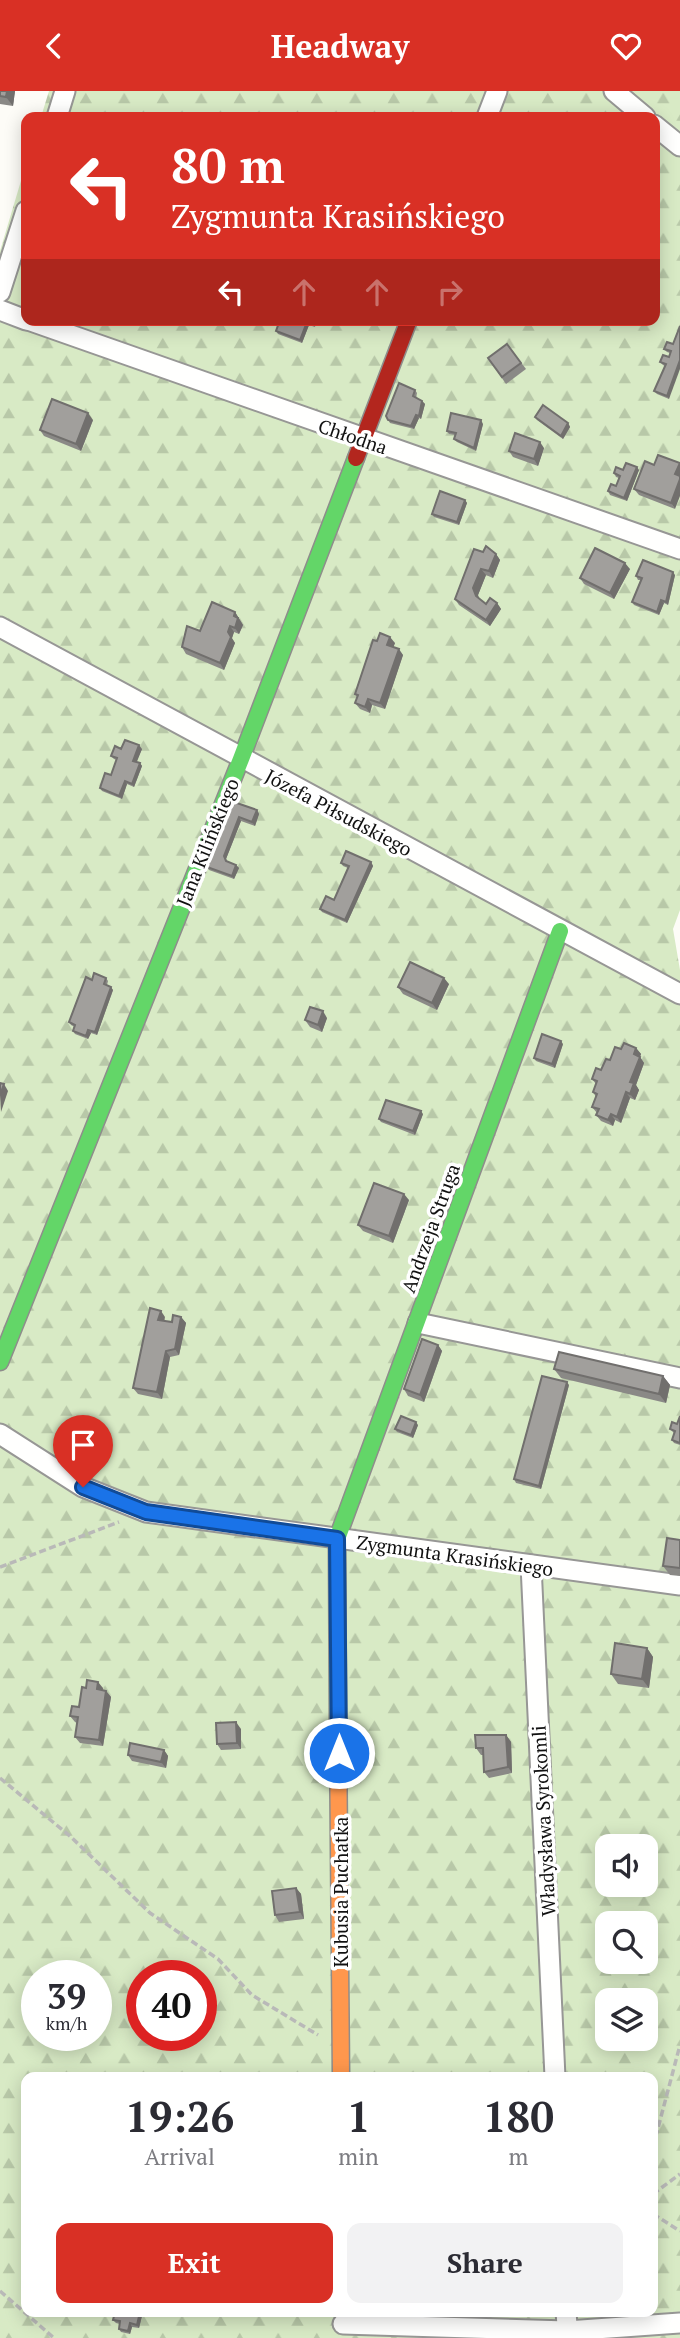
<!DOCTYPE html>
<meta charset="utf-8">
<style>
body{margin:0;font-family:"PT Serif",serif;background:#f2f2f3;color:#2b2b33;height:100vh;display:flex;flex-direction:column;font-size:26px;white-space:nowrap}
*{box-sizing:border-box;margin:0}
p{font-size:23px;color:#7c7c81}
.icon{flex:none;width:38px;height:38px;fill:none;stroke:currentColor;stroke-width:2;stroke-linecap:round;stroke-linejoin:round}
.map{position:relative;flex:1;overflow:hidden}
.panel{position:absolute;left:21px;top:1981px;width:637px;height:245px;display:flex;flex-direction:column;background:#fff;border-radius:14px;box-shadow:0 4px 18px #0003}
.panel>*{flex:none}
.top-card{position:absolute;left:21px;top:21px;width:639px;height:214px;border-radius:14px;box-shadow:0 4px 18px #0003;background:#d93025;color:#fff;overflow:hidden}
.controls{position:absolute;left:595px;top:1743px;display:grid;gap:14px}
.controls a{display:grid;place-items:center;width:63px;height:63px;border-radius:14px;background:#fff;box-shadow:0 4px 18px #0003;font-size:35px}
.speed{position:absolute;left:21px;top:1869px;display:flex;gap:14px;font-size:35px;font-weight:700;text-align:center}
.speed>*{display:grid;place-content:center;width:91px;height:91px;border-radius:50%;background:#fff;box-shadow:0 4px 18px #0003;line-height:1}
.speed small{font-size:18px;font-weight:400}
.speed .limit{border:10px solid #d22;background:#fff;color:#111}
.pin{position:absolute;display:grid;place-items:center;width:60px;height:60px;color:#fff;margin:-72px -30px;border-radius:50% 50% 50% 0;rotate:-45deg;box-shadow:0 0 7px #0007}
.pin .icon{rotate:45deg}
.me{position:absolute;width:77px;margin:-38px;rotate:0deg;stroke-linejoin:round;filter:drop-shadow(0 0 5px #0008)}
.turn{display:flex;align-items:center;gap:24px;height:147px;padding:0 35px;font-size:32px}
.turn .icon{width:91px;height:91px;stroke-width:2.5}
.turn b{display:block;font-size:49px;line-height:60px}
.lanes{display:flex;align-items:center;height:66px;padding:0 35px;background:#0003;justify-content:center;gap:35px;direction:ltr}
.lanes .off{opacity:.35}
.eta{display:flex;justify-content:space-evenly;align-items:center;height:119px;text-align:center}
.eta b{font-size:42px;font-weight:700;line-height:49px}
.action{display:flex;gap:14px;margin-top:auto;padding:14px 35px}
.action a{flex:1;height:80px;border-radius:14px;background:#d93025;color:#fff;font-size:28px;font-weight:700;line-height:80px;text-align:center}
.action a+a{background:#f2f2f3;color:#2b2b33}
header{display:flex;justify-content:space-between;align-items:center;height:91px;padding:0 35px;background:#d93025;color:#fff;font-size:32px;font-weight:700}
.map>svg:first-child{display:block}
.forest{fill:url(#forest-firs);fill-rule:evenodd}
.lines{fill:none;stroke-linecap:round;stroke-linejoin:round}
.street-casing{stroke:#979795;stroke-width:23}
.fast-casing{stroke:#8e8d8b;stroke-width:19}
.slow-casing{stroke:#8e8d8b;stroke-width:19}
.jam-casing{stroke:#8e8d8b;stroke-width:19}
.path{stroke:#b9b9b8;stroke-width:3.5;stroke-dasharray:7 3.5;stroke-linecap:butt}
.street{stroke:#fffffe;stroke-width:19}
.fast{stroke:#63d668;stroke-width:16}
.slow{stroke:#ff974d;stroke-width:16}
.jam{stroke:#b3261e;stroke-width:16}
.wall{fill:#8a8986}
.shaded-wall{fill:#716f6d}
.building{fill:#a19f9c;stroke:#716f6d;stroke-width:2}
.route-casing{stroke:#114b97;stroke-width:18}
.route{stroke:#1a73e8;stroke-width:12}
.labels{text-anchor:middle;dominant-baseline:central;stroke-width:7;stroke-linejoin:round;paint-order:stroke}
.street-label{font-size:19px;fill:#111;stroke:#fff}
</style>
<header><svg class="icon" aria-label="back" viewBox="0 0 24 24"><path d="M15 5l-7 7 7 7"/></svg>Headway<svg class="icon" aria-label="heart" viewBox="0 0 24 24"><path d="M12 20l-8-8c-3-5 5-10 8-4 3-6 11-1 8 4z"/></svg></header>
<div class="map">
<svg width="680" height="2247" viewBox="0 0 680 2247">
<defs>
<pattern id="forest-firs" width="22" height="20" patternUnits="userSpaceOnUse" patternTransform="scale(1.75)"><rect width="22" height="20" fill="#d8eac5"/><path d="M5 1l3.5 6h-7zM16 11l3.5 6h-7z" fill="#b8c8a8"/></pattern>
</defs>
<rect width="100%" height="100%" fill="#fdfcf7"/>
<path class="forest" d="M49,0H680V819L673,838L680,879V2247H0V160L26,73V229H654V26H41ZM607,1755H646V1794H607ZM607,1832H646V1871H607ZM37,1885H96V1944H37ZM142,1885H201V1944H142ZM607,1909H646V1948H607ZM26,1986H653V2221H26Z"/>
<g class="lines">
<defs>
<g id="street">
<polyline points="614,0 645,26"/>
<polyline points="57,26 65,0"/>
<polyline points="487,26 497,0"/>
<polyline points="654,34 680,55"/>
<polyline points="0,201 26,120"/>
<polyline points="0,219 26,229"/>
<polyline points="28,229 680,458"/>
<polyline points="0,536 680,903"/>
<polyline points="418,1232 680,1287"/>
<polyline points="0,1343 83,1396 146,1421 680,1494"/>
<polyline points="531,1474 555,1986"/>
<polyline points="566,2221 568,2247"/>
<polyline points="343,2233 567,2240 680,2232"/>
</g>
<g id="fast">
<polyline points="0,1271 241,668 356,367"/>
<polyline points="338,1641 337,1448 560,840"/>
</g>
<polyline id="slow" points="338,1641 341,1986"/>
<polyline id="jam" points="356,367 409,229"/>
</defs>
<use href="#street" class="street-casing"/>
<use href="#fast" class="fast-casing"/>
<use href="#slow" class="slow-casing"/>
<use href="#jam" class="jam-casing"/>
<g class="path">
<polyline points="0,1476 119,1431"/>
<polyline points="0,1687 71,1746 150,1822 218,1868 252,1904 318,1944"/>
<polyline points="653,2056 680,1954"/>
<polyline points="653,2103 680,2083"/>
<polyline points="653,2123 680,2140"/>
<polyline points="0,2200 54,2247"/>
</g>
<use href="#street" class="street"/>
<use href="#fast" class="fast"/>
<use href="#slow" class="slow"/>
<use href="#jam" class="jam"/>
</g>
<g class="wall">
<polygon points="0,0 15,0 13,15 0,13"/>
<polygon points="280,229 316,231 315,236 309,234 302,252 278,243 276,240"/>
<polygon points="507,253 526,278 506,293 488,267"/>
<polygon points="673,253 669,308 657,303 654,300 665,275 663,274 660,271 669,266 670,262 667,261 664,258"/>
<polygon points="415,299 417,302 416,307 422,310 425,313 421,328 419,327 414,338 390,332 386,325"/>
<polygon points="535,326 568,332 570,336 563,348 537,329"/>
<polygon points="93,329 81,360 44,345 40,339"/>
<polygon points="483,333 476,360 457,351 454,348 455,344 449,343 447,340"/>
<polygon points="544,357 538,375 513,366 509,360"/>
<polygon points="645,370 675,418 639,404 634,398"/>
<polygon points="623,379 639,379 627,410 610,404 608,400 616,395 619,387 616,386 614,382"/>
<polygon points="465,409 467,412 459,434 434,426 432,423"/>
<polygon points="483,461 496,463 500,469 493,487 486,484 478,504 479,508 486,513 497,512 501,518 490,535 459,514 455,508"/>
<polygon points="630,478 614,508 584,493 580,487"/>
<polygon points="675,484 668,514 664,512 659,524 634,514 632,511 641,489 638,489 636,485"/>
<polygon points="235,521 243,534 239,543 234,541 232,547 235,552 224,579 186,563 182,556 200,540"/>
<polygon points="377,550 395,552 393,556 403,564 385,618 372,614 370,622 360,618 355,612 357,606 355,603"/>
<polygon points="121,658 142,658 136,671 140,672 142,675 134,696 127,693 122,708 102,700 100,697 111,684 117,669 114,668 111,665"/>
<polygon points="231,710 257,719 259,723 255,735 241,730 226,768 227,770 236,774 239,777 234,788 209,779 207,776"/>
<polygon points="371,771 373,775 347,832 322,821 320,818 334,809 348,777 343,775 341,772"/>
<polygon points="106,887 108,890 107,894 113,899 97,944 91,942 88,948 75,943 73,940 75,936 71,934 69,931 92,889"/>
<polygon points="449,893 437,919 403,903 398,896"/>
<polygon points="327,927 322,941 310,936 305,929"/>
<polygon points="563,953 555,977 536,970 534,967"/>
<polygon points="636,957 641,963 640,966 644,972 636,994 639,999 635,1009 630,1007 621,1032 615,1029 613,1035 601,1030 596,1024 597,1022 592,1016 596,1006 593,1001 596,993 592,988 621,958"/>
<polygon points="423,1023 415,1044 381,1031 379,1028"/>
<polygon points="409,1109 393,1152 363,1140 358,1134"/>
<polygon points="165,1226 164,1230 172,1231 181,1226 186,1232 179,1264 170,1266 162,1308 138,1303 133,1297"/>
<polygon points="438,1254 442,1260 424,1311 408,1305 404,1298"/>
<polygon points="554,1278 663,1285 670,1294 666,1312 561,1287"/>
<polygon points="569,1294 541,1398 516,1392 514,1388"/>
<polygon points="680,1325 680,1354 674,1352 672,1349 674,1342 670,1338 677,1333"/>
<polygon points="418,1334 413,1347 397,1341 395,1338"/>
<polygon points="680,1449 680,1485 670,1484 663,1475"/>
<polygon points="647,1557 653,1566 649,1597 618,1593 611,1583"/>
<polygon points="103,1597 102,1599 106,1600 111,1606 103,1655 80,1652 75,1646 77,1632 75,1631 70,1625"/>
<polygon points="241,1638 241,1658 221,1659 217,1653"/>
<polygon points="506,1644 511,1651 512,1682 489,1687 484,1681 484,1664 481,1664 476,1657"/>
<polygon points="164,1659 168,1665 166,1677 132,1670 128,1664"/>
<polygon points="296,1797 301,1803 304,1828 279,1831 275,1824"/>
<polygon points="115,2221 143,2221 139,2237 132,2236 130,2243 121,2241 119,2238 120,2233 116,2232 113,2229"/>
</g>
<g class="shaded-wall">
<polygon points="7,0 15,0 13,15 6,6"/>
<polygon points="307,231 309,234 302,252 300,249"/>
<polygon points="680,269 680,278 669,308 667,305"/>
<polygon points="422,310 425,313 421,328 419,325"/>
<polygon points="88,322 93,329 81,360 76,353"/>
<polygon points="416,324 419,327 414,338 411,335"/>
<polygon points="481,329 483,333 476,360 474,357"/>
<polygon points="568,332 570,336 563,348 561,345"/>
<polygon points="540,351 544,357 538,375 534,368"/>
<polygon points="680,372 680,405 675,418 671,412 675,383"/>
<polygon points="637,376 639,379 627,410 624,407"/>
<polygon points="465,409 467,412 459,434 457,431"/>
<polygon points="496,463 500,469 493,487 489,480"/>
<polygon points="625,472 630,478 614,508 610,502"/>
<polygon points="481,478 486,484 478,504 480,512 476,505 473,497"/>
<polygon points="673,481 675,484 668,514 666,511"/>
<polygon points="661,509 664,512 659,524 657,521"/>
<polygon points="497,512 501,518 490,535 486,529"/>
<polygon points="235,521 243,534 239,543 235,537 234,525"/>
<polygon points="230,535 234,541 232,547 228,541"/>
<polygon points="231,546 235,552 224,579 220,572"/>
<polygon points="390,546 395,552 392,560 387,554"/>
<polygon points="399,558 403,564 385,618 380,612"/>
<polygon points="368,608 372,614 370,622 365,616"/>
<polygon points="139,654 142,658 136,673 133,670"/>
<polygon points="140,672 142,675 134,696 132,693"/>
<polygon points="125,690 127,693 122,708 119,705"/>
<polygon points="257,719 259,723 255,735 252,731"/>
<polygon points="239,726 241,730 226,768 228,773 224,765"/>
<polygon points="371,771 373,775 347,832 345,829"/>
<polygon points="236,774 239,777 234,788 232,785"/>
<polygon points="444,887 449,893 437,919 432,912"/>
<polygon points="111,896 113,899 97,944 95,941"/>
<polygon points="323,920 327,927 322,941 318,934"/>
<polygon points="88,939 91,942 88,948 86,945"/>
<polygon points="561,950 563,953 555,977 552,973"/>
<polygon points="636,957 641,963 638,970 634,963"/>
<polygon points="640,966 644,972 636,994 639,999 635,1009 630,1003 630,991"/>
<polygon points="4,993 8,1000 1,1021 0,1004"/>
<polygon points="626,1001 630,1007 621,1032 617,1026"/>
<polygon points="421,1020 423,1023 415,1044 413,1040"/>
<polygon points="611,1023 615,1029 613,1035 608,1029"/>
<polygon points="404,1103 409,1109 393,1152 389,1145"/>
<polygon points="161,1220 165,1226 163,1235 158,1229"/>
<polygon points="181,1226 186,1232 179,1264 175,1258"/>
<polygon points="438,1254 442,1260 424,1311 420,1304"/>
<polygon points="166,1260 170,1266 162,1308 157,1301"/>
<polygon points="663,1285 670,1294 666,1312 659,1303"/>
<polygon points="567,1291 569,1294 541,1398 539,1395"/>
<polygon points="416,1331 418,1334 413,1347 411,1344"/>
<polygon points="647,1557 653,1566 649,1597 642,1588"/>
<polygon points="98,1591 103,1597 102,1605 97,1598"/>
<polygon points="106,1600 111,1606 103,1655 99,1649"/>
<polygon points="236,1631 241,1638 241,1658 237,1652"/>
<polygon points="506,1644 511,1651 512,1682 508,1676"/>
<polygon points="164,1659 168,1665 166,1677 161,1671"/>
<polygon points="296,1797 301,1803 304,1828 300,1821"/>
<polygon points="140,2221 143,2221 139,2237 137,2234"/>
<polygon points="130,2232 132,2236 130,2243 128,2240"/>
</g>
<g class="building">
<polygon points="0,0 7,0 6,6 0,5"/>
<polygon points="280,229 314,229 313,233 307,231 300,249 276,240"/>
<polygon points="680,235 680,269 667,305 654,300 666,273 660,271 663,264 669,266 671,260 664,258 667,251 673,253"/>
<polygon points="507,253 521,272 502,286 488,267"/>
<polygon points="399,292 415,299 413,305 422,310 419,325 416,324 411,335 388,329 386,325"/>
<polygon points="52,308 88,322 76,353 40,339"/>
<polygon points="543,314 568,332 561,345 535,326"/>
<polygon points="451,322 481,329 474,357 454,348 456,342 447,340"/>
<polygon points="515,342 540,351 534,368 509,360"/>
<polygon points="658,364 680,372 675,383 680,385 680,388 671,412 634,398 645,370 654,374"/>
<polygon points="626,372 637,376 624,407 608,400 611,393 616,395 620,385 614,382 616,376 623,379"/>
<polygon points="440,400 465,409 457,431 432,423"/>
<polygon points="486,455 496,463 489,480 481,478 473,497 476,505 486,513 490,507 497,512 486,529 455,508 474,458 483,461"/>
<polygon points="595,457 625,472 610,502 580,487"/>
<polygon points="643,469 673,481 666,511 661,509 657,521 632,511 642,487 636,485"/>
<polygon points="212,511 235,521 234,525 238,527 235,537 230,535 228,541 231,546 220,572 182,556 187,535 200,540"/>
<polygon points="380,542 390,546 387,554 399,558 380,612 368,608 365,616 355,612 358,604 355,603 373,549 377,550"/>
<polygon points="125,649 139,654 133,670 140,672 132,693 125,690 119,705 100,697 105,682 111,684 117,667 111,665 115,655 121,658"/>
<polygon points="231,710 257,719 252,731 239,726 224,765 226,770 236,774 232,785 207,776"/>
<polygon points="346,760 371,771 345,829 320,818 326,805 334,809 349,775 341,772"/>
<polygon points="410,871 444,887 432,912 398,896"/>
<polygon points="94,882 106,887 104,893 111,896 95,941 88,939 86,945 73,940 75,934 69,931 86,886 92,889"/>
<polygon points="310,916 323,920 318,934 305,929"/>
<polygon points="542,943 561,950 552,973 534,967"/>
<polygon points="624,952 636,957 634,963 640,966 630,991 634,992 630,1003 626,1001 617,1026 611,1023 608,1029 596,1024 599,1018 592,1016 597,1003 593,1001 597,990 592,988 596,977 601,979 606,968 610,969 615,956 621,958"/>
<polygon points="0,992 4,993 0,1004"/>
<polygon points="386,1009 421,1020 413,1040 379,1028"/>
<polygon points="374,1092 404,1103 389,1145 358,1134"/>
<polygon points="150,1217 161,1220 158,1229 172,1231 173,1224 181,1226 175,1258 166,1260 157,1301 133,1297"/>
<polygon points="422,1248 438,1254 420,1304 404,1298"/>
<polygon points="559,1261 663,1285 659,1303 554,1278"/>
<polygon points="542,1285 567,1291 539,1395 514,1388"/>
<polygon points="401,1325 416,1331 411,1344 395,1338"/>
<polygon points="680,1325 680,1352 672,1349 675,1340 670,1338 672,1331 677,1333"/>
<polygon points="667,1447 680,1449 680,1477 663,1475"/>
<polygon points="615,1552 647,1557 642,1588 611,1583"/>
<polygon points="87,1589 98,1591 97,1598 106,1600 99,1649 75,1646 78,1626 70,1625 72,1615 79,1616 82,1596 86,1597"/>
<polygon points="236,1631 237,1652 217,1653 216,1632"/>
<polygon points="475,1644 506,1644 508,1676 484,1681 483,1657 476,1657"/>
<polygon points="130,1652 164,1659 161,1671 128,1664"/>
<polygon points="296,1797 300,1821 275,1824 272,1800"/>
<polygon points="115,2221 140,2221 137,2234 130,2232 128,2240 119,2238 120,2230 113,2229"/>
</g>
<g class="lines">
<defs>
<polyline id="route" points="83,1396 146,1421 337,1448 339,1662"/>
</defs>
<use href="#route" class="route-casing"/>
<use href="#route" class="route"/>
</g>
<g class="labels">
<g class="street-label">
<text transform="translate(353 345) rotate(19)">Chłodna</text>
<text transform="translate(339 721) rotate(28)">Józefa Piłsudskiego</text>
<text transform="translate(207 751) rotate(-68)">Jana Kilińskiego</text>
<text transform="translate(430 1137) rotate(-70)">Andrzeja Struga</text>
<text transform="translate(455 1464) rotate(8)">Zygmunta Krasińskiego</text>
<text transform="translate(543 1730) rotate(-93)">Władysława Syrokomli</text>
<text transform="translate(340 1801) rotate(-90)">Kubusia Puchatka</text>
</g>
</g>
</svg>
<div class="controls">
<a><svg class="icon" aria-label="sound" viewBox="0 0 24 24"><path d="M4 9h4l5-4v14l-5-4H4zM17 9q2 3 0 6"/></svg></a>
<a><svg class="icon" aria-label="search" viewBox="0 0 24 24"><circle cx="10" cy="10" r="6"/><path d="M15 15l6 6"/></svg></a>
<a><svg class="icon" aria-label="layers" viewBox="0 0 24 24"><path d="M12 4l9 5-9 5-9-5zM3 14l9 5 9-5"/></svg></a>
</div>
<div class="speed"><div>39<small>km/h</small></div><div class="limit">40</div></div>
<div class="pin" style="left:83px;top:1396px;background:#d93025"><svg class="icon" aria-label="arrive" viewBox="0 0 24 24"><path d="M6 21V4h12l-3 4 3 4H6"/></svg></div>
<svg class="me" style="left:339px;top:1662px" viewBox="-20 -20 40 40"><circle r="17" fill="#1a73e8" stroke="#fff" stroke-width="3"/><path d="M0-11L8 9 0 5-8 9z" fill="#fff"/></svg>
<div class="top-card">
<div class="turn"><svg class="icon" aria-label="left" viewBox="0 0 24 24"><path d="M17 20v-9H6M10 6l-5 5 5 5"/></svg><div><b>80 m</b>Zygmunta Krasińskiego</div></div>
<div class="lanes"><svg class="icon" aria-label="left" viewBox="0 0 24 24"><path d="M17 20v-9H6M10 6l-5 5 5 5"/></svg><svg class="icon off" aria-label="ahead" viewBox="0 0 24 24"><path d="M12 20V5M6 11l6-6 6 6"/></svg><svg class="icon off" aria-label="ahead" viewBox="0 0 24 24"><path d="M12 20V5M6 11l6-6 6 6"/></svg><svg class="icon off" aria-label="right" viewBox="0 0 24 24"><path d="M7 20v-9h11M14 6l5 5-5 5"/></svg></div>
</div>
<section class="panel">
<div class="eta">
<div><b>19:26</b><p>Arrival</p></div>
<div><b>1</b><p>min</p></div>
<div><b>180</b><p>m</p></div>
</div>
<div class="action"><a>Exit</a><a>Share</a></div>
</section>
</div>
